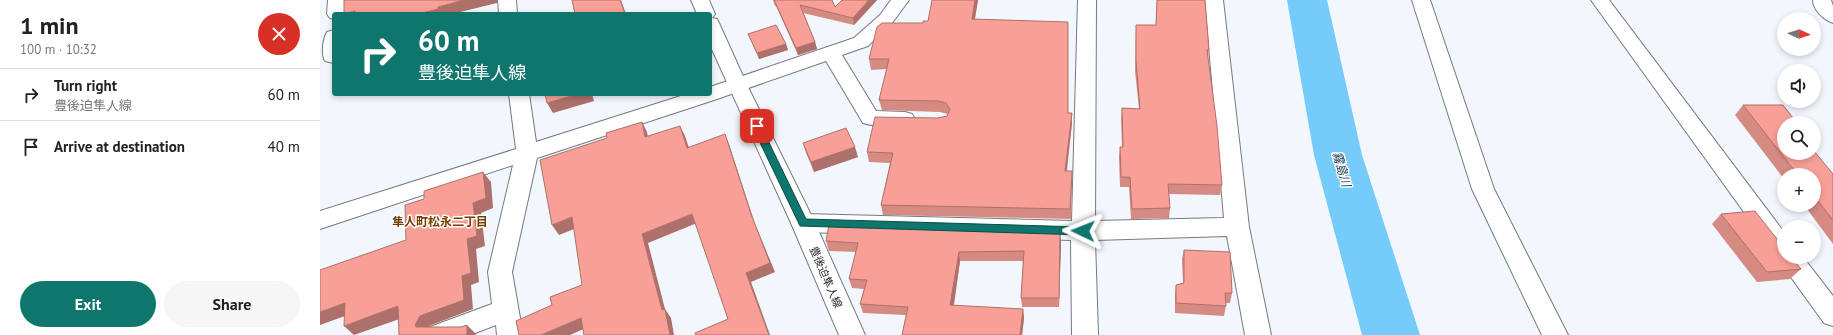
<!DOCTYPE html>
<meta charset="utf-8">
<style>
body{margin:0;font-family:"PT Sans","Noto Sans JP",sans-serif;background:#f6f6f6;color:#222;height:100vh;display:flex;flex-direction:column;font-size:15px;white-space:nowrap}
*{box-sizing:border-box;margin:0}
p{font-size:13px;color:#767676}
.icon{flex:none;width:22px;height:22px;fill:none;stroke:currentColor;stroke-width:2;stroke-linecap:round;stroke-linejoin:round}
.map{position:relative;flex:1;overflow:hidden}
.details{display:flex;flex-direction:column;background:#fff;width:320px}
.details>*{flex:none}
.guide{position:absolute;left:12px;top:12px;width:380px;height:84px;border-radius:4px;box-shadow:0 2px 6px #0003;background:#0f766e;color:#fff;overflow:hidden}
.needle{width:26px;rotate:93deg}
.fabs{position:absolute;left:1457px;top:12px;display:grid;gap:8px}
.fabs a{display:grid;place-items:center;width:44px;height:44px;border-radius:50%;background:#fff;box-shadow:0 2px 6px #0003;font-size:20px}
.pin{position:absolute;display:grid;place-items:center;width:34px;height:34px;color:#fff;margin:-17px;border-radius:8px;box-shadow:0 2px 6px #0006}
.me{position:absolute;width:44px;margin:-22px;rotate:272deg;stroke-linejoin:round;filter:drop-shadow(0 0 3px #0008)}
.turn{display:flex;align-items:center;gap:14px;height:84px;padding:0 20px;font-size:18px}
.turn .icon{width:52px;height:52px;stroke-width:2.5}
.turn b{display:block;font-size:28px;line-height:34px}
.round{display:grid;place-items:center;flex:none;width:42px;height:42px;border-radius:21px;background:#f6f6f6}
.overview{display:flex;align-items:center;justify-content:space-between;height:68px;padding:0 20px}
h1{font-size:24px;font-weight:600;line-height:30px}
.button{display:flex;gap:8px;margin-top:auto;padding:8px 20px}
.button a{flex:1;height:46px;border-radius:24px;background:#0f766e;color:#fff;font-size:16px;font-weight:600;line-height:46px;text-align:center}
.button a+a{background:#f6f6f6;color:#222}
ul{padding:0;list-style:none}
li{display:flex;align-items:center;gap:12px;height:52px;padding:0 20px;border-top:1px solid #e0e0e0}
li div{flex:1}
li b{display:block;font-size:15px}
li em{font-style:normal}
main{display:flex;flex:1;min-height:0}
.map>svg:first-child{display:block}
.lines{fill:none;stroke-linecap:round;stroke-linejoin:round}
.river{fill:#75cbfa;fill-rule:evenodd}
.minor-casing{stroke:#76797f;stroke-width:2}
.major-casing{stroke:#76797f;stroke-width:2}
.minor{fill:#fff;fill-rule:evenodd}
.major{fill:#fff;fill-rule:evenodd}
.wall{fill:#d58a82}
.shaded-wall{fill:#ae706a}
.building{fill:#f8a097;stroke:#ae706a}
.route{fill:#0f766e;stroke:#0a4d48}
.labels{text-anchor:middle;dominant-baseline:central;stroke-width:3;stroke-linejoin:round;paint-order:stroke}
.street-label{font-size:11px;fill:#282a2c;stroke:#fff}
.water-label{font-size:12px;font-style:italic;fill:#11374a;stroke:#fff}
.neighbourhood-label{font-size:12px;font-weight:bold;fill:#763f01;stroke:#fff}
</style>
<main>
<section class="details">
<div class="overview"><div><h1>1 min</h1><p>100 m · 10:32</p></div><a class="round" style="background:#d93025;color:#fff"><svg class="icon" aria-label="close" viewBox="0 0 24 24"><path d="M6 6l12 12M18 6L6 18"/></svg></a></div>
<ul>
<li><svg class="icon" aria-label="right" viewBox="0 0 24 24"><path d="M7 20v-9h11M14 6l5 5-5 5"/></svg><div><b>Turn right</b><p>豊後迫隼人線</p></div><em>60 m</em></li>
<li><svg class="icon" aria-label="arrive" viewBox="0 0 24 24"><path d="M6 21V4h12l-3 4 3 4H6"/></svg><div><b>Arrive at destination</b></div><em>40 m</em></li>
</ul>
<div class="button"><a>Exit</a><a>Share</a></div>
</section>
<div class="map">
<svg width="1513" height="335" viewBox="0 0 1513 335">
<rect width="100%" height="100%" fill="#f2f6fd"/>
<g class="lines">
<polygon class="river" points="967,0 1007,0 1042,155 1100,335 1042,335 994,155"/>
<defs>
<g id="minor">
<polygon points="8,0 26,0 25,14 14,14 14,19 10,18 7,14"/>
<polygon points="178,0 196,0 197,14 179,14"/>
<path d="M571,0H589L572,23L548,46L522,55L556,111L585,112L592,114L595,119L592,124C578,128 557,127 543,123L506,61L397,99L217,158L192,272L203,335H177L176,325L150,335H106L110,327L172,304L168,272L193,165L0,229V211L196,149L189,94H209L216,142L367,94H390V87L534,38L560,15Z"/>
<polygon points="758,0 776,0 775,221 904,218 885,0 903,0 929,227 951,335 925,335 907,236 775,240 778,335 752,335 751,240 483,232 475,229 471,223 475,217 483,214 752,221"/>
<polygon points="1092,0 1110,0 1174,189 1248,335 1222,335 1152,189"/>
<polygon points="1271,0 1289,0 1464,232 1464,257 1483,257 1513,296 1513,326 1504,323"/>
<path d="M1493,0H1511L1513,6V23C1504,20 1493,10 1493,0Z"/>
<path d="M14,30V63L5,61C1,54 3,39 7,32Z"/>
</g>
<polygon id="major" points="371,0 389,0 395,14 392,18 397,19 399,23 427,85 495,223 545,335 519,335 471,223 390,45 390,14 377,14"/>
</defs>
<use href="#minor" class="minor-casing"/>
<use href="#major" class="major-casing"/>
<use href="#minor" class="minor"/>
<use href="#major" class="major"/>
</g>
<g class="wall">
<polygon points="453,0 512,0 515,7 522,0 557,0 534,25 483,13 495,42 497,49 478,55 456,6 455,6"/>
<polygon points="658,0 655,19 748,113 752,113 752,123 747,171 752,181 751,219 563,215 561,205 570,163 549,162 547,152 618,118 627,116 628,114 620,112 562,110 559,100 567,69 551,70 549,59 603,23"/>
<polygon points="837,0 885,0 889,50 888,58 902,185 900,195 849,194 850,208 849,218 811,219 809,187 800,187 799,157 800,147 802,147 801,118 802,108 819,109 815,71 816,25 836,25"/>
<polygon points="428,34 466,44 468,50 439,59"/>
<polygon points="1423,105 1464,123 1513,174 1513,244 1484,205 1494,205 1494,175 1464,175 1464,179 1415,115"/>
<polygon points="483,143 538,157 494,172 486,153"/>
<polygon points="1401,214 1481,269 1470,279 1437,282 1392,224"/>
<polygon points="506,241 741,241 739,307 702,307 701,298 703,261 640,261 634,306 703,309 704,318 702,335 582,335 586,315 543,313 540,304 544,289 532,288 529,279 536,252 509,251"/>
<polygon points="864,250 912,293 910,303 906,303 906,306 904,316 855,313 855,294 856,285 863,283 862,259"/>
</g>
<g class="shaded-wall">
<polygon points="144,0 178,0 177,3 132,14 99,14 118,7"/>
<polygon points="300,0 301,0 306,14 305,14"/>
<polygon points="549,0 557,0 534,25 533,18"/>
<polygon points="655,0 658,0 653,29 652,19"/>
<polygon points="35,11 38,14 24,14"/>
<polygon points="495,42 497,49 478,55 476,48"/>
<polygon points="466,44 468,50 439,59 437,53"/>
<polygon points="258,94 272,94 274,101 233,113 227,103"/>
<polygon points="752,113 752,123 745,181 745,171"/>
<polygon points="322,122 327,132 330,147 325,137"/>
<polygon points="360,126 365,136 372,157 367,148"/>
<polygon points="405,134 409,144 435,224 455,272 431,282 450,335 449,335 426,273 431,214"/>
<polygon points="535,147 538,157 494,172 491,162"/>
<polygon points="163,172 171,182 173,208 161,213 165,246 156,249 159,282 151,285 153,309 109,326 105,334 96,327 95,325 100,316 142,276 147,239 153,203"/>
<polygon points="372,214 377,223 328,243 345,309 351,318 354,335 350,335 342,310 322,234"/>
<polygon points="252,217 259,227 239,235 232,225"/>
<polygon points="740,232 741,241 739,307 739,298"/>
<polygon points="639,252 640,261 632,315 630,305"/>
<polygon points="25,303 36,312 0,325 0,312"/>
<polygon points="78,306 88,316 34,335 24,326"/>
<polygon points="703,309 704,318 702,335 700,335"/>
<polygon points="261,318 268,327 250,335 221,335"/>
<polygon points="147,325 156,334 156,335 146,335"/>
</g>
<g class="building">
<polygon points="24,0 144,0 118,7 118,9 99,14 93,14 93,13 90,14 35,14 35,11 24,14"/>
<polygon points="252,0 300,0 305,14 255,14"/>
<polygon points="454,0 512,0 515,7 522,0 549,0 533,18 480,5 495,42 476,48"/>
<polygon points="612,0 655,0 652,19 748,22 748,113 752,113 745,171 752,171 750,209 561,205 573,153 547,152 555,117 618,118 627,116 630,109 626,103 618,101 559,100 569,59 549,59 557,27 562,23 603,23 603,21 608,21"/>
<polygon points="837,0 885,0 889,50 887,50 897,126 902,185 848,184 850,208 812,209 810,177 801,177 800,147 803,147 802,108 820,109 816,61 816,25 836,25"/>
<polygon points="456,25 466,44 437,53 428,34"/>
<polygon points="225,94 258,94 227,103"/>
<polygon points="1423,105 1463,105 1477,123 1464,123 1464,153 1494,153 1494,151 1513,174 1513,220 1494,196 1494,175 1478,175"/>
<polygon points="322,122 325,137 360,126 367,148 405,134 431,214 450,263 426,273 449,335 376,335 375,333 408,319 372,214 322,234 342,310 345,309 350,335 264,335 261,318 221,335 199,335 196,321 232,305 230,297 262,285 252,217 232,225 220,160 287,138 286,133"/>
<polygon points="526,128 535,147 491,162 483,143"/>
<polygon points="163,172 166,198 153,203 157,236 147,239 151,273 142,276 144,300 100,316 95,325 96,327 141,327 147,325 147,334 146,335 79,335 78,306 24,326 25,303 0,312 0,270 86,240 85,205 104,199 104,191"/>
<polygon points="1435,211 1464,248 1464,257 1471,257 1481,269 1447,272 1401,214"/>
<polygon points="509,225 740,232 739,298 701,298 704,251 639,252 630,305 703,309 700,335 582,335 588,307 540,304 547,280 529,279 538,243 506,241"/>
<polygon points="864,250 910,252 912,293 905,293 906,306 856,303 856,285 864,283"/>
</g>
<polygon class="route" points="437,123 441,126 486,219 763,227 768,231 763,235 480,226 432,126"/>
<g class="labels">
<g class="street-label">
<text transform="translate(506 277) rotate(67)">豊後迫隼人線</text>
</g>
<g class="water-label">
<text transform="translate(1022 169) rotate(74)">霧島川</text>
</g>
<g class="neighbourhood-label">
<text x="120" y="221">隼人町松永二丁目</text>
</g>
</g>
</svg>
<div class="fabs">
<a><svg class="needle" viewBox="-14 -14 28 28"><path d="M0-13l5 13h-10z" fill="#e53935"/><path d="M0 13l5-13h-10z" fill="#767676"/></svg></a>
<a><svg class="icon" aria-label="sound" viewBox="0 0 24 24"><path d="M4 9h4l5-4v14l-5-4H4zM17 9q2 3 0 6"/></svg></a>
<a><svg class="icon" aria-label="search" viewBox="0 0 24 24"><circle cx="10" cy="10" r="6"/><path d="M15 15l6 6"/></svg></a>
<a>+</a>
<a>−</a>
</div>
<div class="pin" style="left:437px;top:126px;background:#d93025"><svg class="icon" aria-label="arrive" viewBox="0 0 24 24"><path d="M6 21V4h12l-3 4 3 4H6"/></svg></div>
<svg class="me" style="left:763px;top:231px" viewBox="-20 -20 40 40"><path d="M0-17L14 15 0 8-14 15z" fill="#0f766e" stroke="#fff" stroke-width="4"/></svg>
<div class="guide">
<div class="turn"><svg class="icon" aria-label="right" viewBox="0 0 24 24"><path d="M7 20v-9h11M14 6l5 5-5 5"/></svg><div><b>60 m</b>豊後迫隼人線</div></div>
</div>
</div>
</main>
